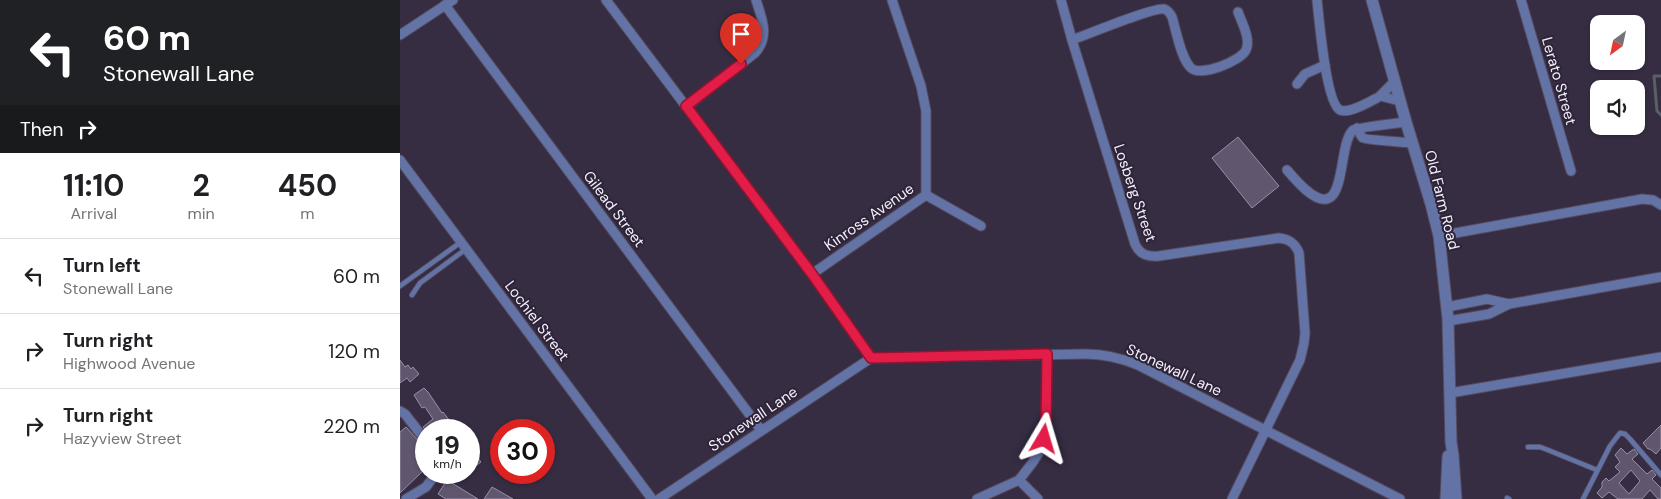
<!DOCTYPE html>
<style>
body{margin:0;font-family:"DM Sans",sans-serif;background:#f2f2f2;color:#202124;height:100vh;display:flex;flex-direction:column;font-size:19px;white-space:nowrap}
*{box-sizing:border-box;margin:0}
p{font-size:16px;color:#757577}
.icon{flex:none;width:28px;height:28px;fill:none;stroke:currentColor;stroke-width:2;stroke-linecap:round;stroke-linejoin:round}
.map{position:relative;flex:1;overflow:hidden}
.drawer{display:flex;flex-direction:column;background:#fff;width:400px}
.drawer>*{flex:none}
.hud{background:#202124;color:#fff;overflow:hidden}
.needle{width:32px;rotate:213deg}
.tools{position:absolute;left:1190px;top:15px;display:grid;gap:10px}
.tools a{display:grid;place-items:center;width:55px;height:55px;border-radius:10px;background:#fff;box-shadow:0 1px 4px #0004;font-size:25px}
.speed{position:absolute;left:15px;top:419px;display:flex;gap:10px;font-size:25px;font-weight:700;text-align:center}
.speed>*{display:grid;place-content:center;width:65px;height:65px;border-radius:50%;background:#fff;box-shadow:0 1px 4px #0004;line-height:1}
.speed small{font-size:12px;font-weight:400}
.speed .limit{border:8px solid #d22;background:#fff;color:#111}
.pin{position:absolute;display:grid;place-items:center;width:42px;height:42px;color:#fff;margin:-51px -21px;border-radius:50% 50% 50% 0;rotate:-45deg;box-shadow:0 0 5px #0007}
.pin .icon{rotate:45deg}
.me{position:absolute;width:55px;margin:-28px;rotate:7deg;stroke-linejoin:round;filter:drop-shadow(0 0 4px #0008)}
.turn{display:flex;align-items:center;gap:18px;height:105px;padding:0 20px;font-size:22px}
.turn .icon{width:65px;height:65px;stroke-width:2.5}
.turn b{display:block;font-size:35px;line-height:42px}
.then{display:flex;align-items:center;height:48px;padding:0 20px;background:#0003;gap:10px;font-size:19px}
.eta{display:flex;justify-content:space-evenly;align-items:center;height:85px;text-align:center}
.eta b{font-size:30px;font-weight:700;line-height:35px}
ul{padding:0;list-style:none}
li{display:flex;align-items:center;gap:15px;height:75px;padding:0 20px;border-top:1px solid #e0e0e0}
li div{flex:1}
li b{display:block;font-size:19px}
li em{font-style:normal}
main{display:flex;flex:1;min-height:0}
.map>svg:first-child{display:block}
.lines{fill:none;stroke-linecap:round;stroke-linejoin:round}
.stream{stroke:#566067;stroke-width:3}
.building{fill:#60576e;stroke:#998ea8;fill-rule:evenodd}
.service-casing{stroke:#554c61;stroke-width:6}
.minor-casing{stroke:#554c61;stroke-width:11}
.tertiary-casing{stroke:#554c61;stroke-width:13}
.service{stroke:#6373a6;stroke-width:4.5}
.minor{stroke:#6373a6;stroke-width:9}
.tertiary{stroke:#6373a6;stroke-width:11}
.route-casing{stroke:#92132f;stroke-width:12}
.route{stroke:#e11d48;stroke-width:9}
.labels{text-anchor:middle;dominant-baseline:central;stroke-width:4;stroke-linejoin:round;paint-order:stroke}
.street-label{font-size:15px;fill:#f5effd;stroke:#2d2438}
</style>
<main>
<section class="drawer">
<div class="hud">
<div class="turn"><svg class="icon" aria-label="left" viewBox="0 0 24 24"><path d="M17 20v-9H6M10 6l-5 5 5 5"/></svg><div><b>60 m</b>Stonewall Lane</div></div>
<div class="then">Then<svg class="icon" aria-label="right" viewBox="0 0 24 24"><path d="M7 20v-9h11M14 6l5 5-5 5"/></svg></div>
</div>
<div class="eta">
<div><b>11:10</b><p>Arrival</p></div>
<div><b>2</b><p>min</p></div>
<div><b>450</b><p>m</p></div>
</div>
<ul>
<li><svg class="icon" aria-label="left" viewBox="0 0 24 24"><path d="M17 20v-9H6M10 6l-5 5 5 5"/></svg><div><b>Turn left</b><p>Stonewall Lane</p></div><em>60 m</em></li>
<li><svg class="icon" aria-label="right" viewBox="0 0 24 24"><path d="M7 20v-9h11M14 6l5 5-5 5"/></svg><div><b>Turn right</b><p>Highwood Avenue</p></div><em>120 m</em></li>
<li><svg class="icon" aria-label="right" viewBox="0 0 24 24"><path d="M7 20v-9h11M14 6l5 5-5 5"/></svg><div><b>Turn right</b><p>Hazyview Street</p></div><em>220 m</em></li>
</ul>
</section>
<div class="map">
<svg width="1261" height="499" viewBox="0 0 1261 499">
<rect width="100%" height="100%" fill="#372d43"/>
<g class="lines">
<polyline class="stream" points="1261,76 1254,76 1257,111 1261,115"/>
</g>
<g class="building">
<polygon points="838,137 879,186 852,208 812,158"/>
<polygon points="0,360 5,367 8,365 11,369 13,367 19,374 10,382 7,378 0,383"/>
<polygon points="24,388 28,392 42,413 43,412 57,430 25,430 23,427 33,419 25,407 22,408 14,395"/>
<polygon points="1261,425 1261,448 1256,454 1250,449 1248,449 1243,443"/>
<polygon points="6,427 26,449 26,468 0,493 0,432"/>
<polygon points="69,446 81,462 69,471"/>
<path d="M1221,448L1227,454L1234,449L1238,454L1232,459L1247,474L1252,470L1256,475L1252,479L1261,488V499H1258L1250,490L1242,499H1218L1209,492L1202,498L1197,493L1202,487V482L1206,478L1209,481L1220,472L1215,467L1220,462L1215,455ZM1231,470L1240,481L1229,494L1219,483Z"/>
<polygon points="47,480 78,499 46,499 38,494"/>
<polygon points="92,487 113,499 84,499"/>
</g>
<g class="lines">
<defs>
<g id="service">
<polyline points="0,286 61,242"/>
<polyline points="12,295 20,283 66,249"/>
<polyline points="1128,447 1140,447 1148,450 1197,470"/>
<polyline points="1107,498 1109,499"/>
<polyline points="1183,499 1210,446 1220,433 1225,434 1230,439 1261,475"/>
</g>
<g id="minor">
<polyline points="206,0 412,274 471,358"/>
<path d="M661,0L672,40L735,244C740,255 748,257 759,256L879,238C889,239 895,243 899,253L905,333L904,343L900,360L832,499"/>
<path d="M917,0C919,18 926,103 940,110C949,114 969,102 977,98"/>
<polyline points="1121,0 1171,171"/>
<polyline points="45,5 361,430"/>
<polyline points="0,35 53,0"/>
<path d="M672,40C686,35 754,7 764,9C768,10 770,13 772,17C776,30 781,59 791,68C801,77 841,61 846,50C851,39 842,23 838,12"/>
<polyline points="897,84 905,74 925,65"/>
<polyline points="980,96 995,81"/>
<polyline points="980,96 1000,101"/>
<path d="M286,107L355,53C370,36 362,19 356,0"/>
<path d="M957,128C959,131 960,136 963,138C966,140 1005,142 1012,143"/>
<polyline points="0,160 252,499"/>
<path d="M887,170C893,177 899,184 906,190C949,226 936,146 953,130C955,128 998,123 1006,122"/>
<polyline points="526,195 581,226"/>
<polyline points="1039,236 1242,199 1253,200 1261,205"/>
<polyline points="412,274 526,195 526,111 521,86 492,0"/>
<polyline points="1047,307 1087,299 1109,304"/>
<polyline points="1048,321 1089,314 1109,304 1261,277"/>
<polyline points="1050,393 1261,357"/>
<polyline points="0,411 5,414 26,441"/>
<polyline points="619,480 638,499"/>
<polyline points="6,499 26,487 37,472"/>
<path d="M259,499L471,358L686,354C705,354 721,358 738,365L1000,499"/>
<polyline points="577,499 619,480 633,462 641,449 646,429 647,354"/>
</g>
<g id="tertiary">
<polyline points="972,0 1006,122 1031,204 1039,236 1048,319 1051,442 1053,455 1056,499"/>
<polyline points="1046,499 1048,456"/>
</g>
</defs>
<use href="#service" class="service-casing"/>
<use href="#minor" class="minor-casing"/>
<use href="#tertiary" class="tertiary-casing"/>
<use href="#service" class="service"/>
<use href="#minor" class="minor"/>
<use href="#tertiary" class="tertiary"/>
</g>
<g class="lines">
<defs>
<polyline id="route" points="341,64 286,106 412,274 471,358 647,354 646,429 644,439"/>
</defs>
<use href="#route" class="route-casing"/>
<use href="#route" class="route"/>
</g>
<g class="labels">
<g class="street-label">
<text transform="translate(1159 81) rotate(74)">Lerato Street</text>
<text transform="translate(735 193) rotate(71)">Losberg Street</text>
<text transform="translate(1042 200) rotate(76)">Old Farm Road</text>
<text transform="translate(214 209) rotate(53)">Gilead Street</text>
<text transform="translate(469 217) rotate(-35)">Kinross Avenue</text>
<text transform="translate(137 321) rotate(53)">Lochiel Street</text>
<text transform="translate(774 370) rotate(25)">Stonewall Lane</text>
<text transform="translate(353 419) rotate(-34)">Stonewall Lane</text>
</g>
</g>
</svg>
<div class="tools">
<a><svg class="needle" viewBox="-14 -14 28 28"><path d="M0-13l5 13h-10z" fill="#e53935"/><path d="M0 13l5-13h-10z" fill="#757577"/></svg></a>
<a><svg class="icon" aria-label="sound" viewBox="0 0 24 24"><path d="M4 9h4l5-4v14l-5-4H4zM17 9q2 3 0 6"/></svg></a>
</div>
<div class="speed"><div>19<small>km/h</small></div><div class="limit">30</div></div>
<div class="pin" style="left:341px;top:64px;background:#d93025"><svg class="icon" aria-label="arrive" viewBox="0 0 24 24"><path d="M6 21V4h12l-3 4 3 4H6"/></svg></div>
<svg class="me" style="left:644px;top:439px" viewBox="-20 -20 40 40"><path d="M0-17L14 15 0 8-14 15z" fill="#e11d48" stroke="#fff" stroke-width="4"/></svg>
</div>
</main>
